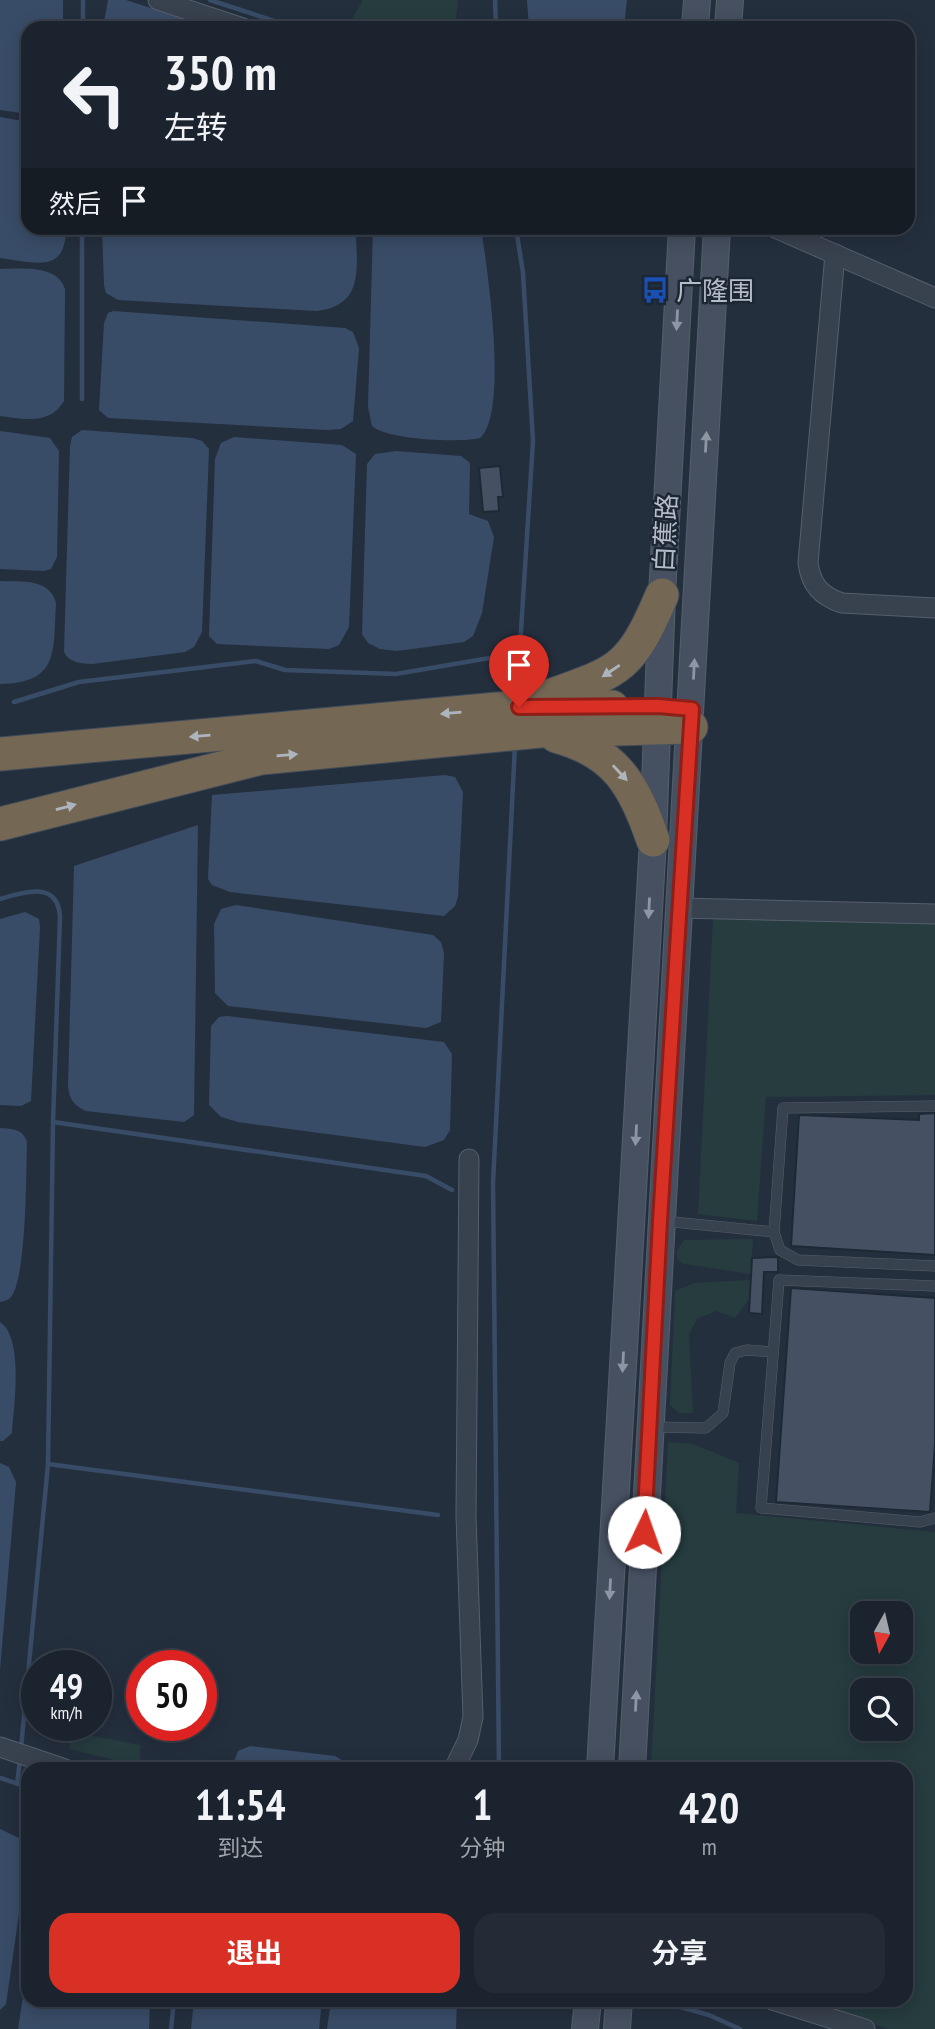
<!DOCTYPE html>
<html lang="zh">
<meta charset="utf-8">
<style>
body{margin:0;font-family:"PT Sans Narrow","Noto Sans SC",sans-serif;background:#242b36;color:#f1f3f6;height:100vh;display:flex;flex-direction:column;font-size:26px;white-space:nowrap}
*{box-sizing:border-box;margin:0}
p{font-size:23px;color:#a0a4aa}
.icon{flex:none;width:38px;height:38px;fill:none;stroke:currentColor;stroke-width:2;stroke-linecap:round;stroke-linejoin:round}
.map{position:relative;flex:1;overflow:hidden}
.panel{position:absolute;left:21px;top:1762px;width:892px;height:245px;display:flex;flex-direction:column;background:#1b232e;border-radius:21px;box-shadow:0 4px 18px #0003,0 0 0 2px #39404a}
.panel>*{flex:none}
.top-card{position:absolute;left:21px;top:21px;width:894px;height:214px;border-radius:21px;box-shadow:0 4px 18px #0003,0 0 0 2px #39404a;background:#1b232e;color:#f1f3f6;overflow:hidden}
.needle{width:46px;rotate:188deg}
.tools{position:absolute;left:850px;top:1601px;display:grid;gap:14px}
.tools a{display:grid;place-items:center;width:63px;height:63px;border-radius:14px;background:#1b232e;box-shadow:0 4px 18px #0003,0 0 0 2px #39404a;font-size:35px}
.speed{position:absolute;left:21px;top:1650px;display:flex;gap:14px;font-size:35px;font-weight:700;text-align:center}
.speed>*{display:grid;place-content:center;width:91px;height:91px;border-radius:50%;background:#1b232e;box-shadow:0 4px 18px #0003,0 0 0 2px #39404a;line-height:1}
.speed small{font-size:18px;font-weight:400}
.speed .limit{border:10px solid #d22;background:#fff;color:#111}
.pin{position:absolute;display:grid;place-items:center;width:60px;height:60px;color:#fff;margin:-72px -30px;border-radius:50% 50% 50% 0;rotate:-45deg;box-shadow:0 0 7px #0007}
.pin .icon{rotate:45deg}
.me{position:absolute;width:77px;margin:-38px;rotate:3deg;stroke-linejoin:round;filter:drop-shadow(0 0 5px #0008)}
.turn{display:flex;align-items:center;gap:24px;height:147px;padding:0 28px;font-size:32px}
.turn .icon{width:91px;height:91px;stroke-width:2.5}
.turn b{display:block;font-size:49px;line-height:60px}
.then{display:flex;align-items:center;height:66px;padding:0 28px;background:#0003;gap:14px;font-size:26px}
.eta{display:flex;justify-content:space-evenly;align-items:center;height:119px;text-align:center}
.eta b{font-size:42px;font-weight:700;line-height:49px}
.primary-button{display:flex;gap:14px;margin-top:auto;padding:14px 28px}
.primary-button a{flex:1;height:80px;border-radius:21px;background:#d93025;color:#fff;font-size:28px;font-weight:700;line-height:80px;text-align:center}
.primary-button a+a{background:#242b36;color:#f1f3f6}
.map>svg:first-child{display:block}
.green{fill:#263c3f;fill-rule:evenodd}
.water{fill:#394c67}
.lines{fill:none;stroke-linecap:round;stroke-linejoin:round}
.stream{stroke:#394c67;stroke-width:4.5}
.building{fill:#455162;stroke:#1f2835;stroke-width:2}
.lane-casing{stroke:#565f6c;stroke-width:11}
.street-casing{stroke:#565f6c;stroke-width:21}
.secondary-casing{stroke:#565f6c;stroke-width:28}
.highway-casing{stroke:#434c59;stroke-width:35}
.lane{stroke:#38414e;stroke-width:10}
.street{stroke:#38414e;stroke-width:19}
.secondary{stroke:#465061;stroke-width:26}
.highway{stroke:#746855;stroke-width:33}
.oneway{fill:#8e96a5}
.oneway2{fill:#aeb4bd}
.route-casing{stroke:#8d1f18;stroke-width:18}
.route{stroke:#d93025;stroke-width:12}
.labels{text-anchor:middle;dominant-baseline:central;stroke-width:5;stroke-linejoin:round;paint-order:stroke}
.poi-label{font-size:26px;fill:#b4bcc9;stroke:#1d2633;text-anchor:start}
.street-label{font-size:26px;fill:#b4bcc9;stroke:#1d2633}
</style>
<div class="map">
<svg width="935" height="2029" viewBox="0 0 935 2029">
<rect width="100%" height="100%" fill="#242f3e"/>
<g class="green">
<polygon points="363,0 458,0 455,28 352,28 352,19"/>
<polygon points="779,917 935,919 935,1095 766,1097 757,1221 698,1214 713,919"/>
<polygon points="753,1239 751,1274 684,1264 678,1260 676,1252 684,1240"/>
<polygon points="750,1280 750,1298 735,1318 716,1311 697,1319 689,1334 693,1413 679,1413 670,1405 675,1291 695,1283"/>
<path d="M668,1442L693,1444L739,1463L736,1513L935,1532V2029H889L797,2000H906V1769H651ZM863,1614H901V1652H863ZM863,1690H901V1729H863Z"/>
<polygon points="73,1732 140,1745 140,1766 69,1749"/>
</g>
<g class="water">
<polygon points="0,0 63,0 63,28 28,28 28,114 0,110"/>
<polygon points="108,0 126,0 212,28 103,28"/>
<polygon points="527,0 627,0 624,28 529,28"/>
<path d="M0,117L28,122V228H66C66,275 34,262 0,258Z"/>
<path d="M102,228H356C356,266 366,305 317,311L118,300L106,293L104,285Z"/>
<path d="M373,228H481C487,267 509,412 480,438C460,443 388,440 372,426L368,407Z"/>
<path d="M0,269C21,269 57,264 65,289L64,401C50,425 25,419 0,416Z"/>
<polygon points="113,311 345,328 353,332 359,348 353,421 341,429 327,430 108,418 99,410 104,323 108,313"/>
<path d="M82,430L192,438L202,441L209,449L202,632L194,647L185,652L92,664C79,663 70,663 64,652L70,446L72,437Z"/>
<polygon points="0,431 50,438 59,451 57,557 51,569 44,571 0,569"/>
<polygon points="234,437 342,445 356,454 349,627 339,645 329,649 217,644 209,636 215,459 221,443"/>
<polygon points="396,451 461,456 470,463 469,514 488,521 494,537 482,613 473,636 464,642 397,651 380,649 368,643 362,634 367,464 375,454"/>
<path d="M0,581C21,582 50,578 56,603C53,651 60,683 0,684Z"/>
<polygon points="445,775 455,777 463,792 458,897 455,906 444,916 230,892 212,885 208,879 212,795"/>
<path d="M198,825L194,1115L184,1122L86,1111C73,1105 70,1100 68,1086L74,866Z"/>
<polygon points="236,905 433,935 441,942 444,953 441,1022 426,1028 228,1006 215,993 214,924 221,909"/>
<polygon points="25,912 39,919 40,927 31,1101 21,1106 0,1105 0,919"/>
<polygon points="227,1016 444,1042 452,1054 450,1130 444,1140 425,1147 238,1122 221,1117 209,1105 211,1026 219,1017"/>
<path d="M0,1128C13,1129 23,1129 27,1142C26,1171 27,1281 10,1298C7,1301 3,1301 0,1302Z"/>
<path d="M0,1322C24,1338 14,1407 12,1433L3,1441H0Z"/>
<polygon points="0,1463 9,1467 16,1482 0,1670"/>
<polygon points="250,1746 335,1756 343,1761 347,1769 231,1769 238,1751"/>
<polygon points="0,1829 25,1841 28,1851 6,2004 0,2010"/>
<polygon points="28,1965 28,2000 150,2000 149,2029 18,2029"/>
<polygon points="194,2000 322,2000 319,2029 191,2029"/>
<polygon points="331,2000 457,2000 456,2029 327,2029"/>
</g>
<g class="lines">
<g class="stream">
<polyline points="210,0 296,28"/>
<polyline points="495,0 496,28"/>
<polyline points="83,28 83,0"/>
<polyline points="516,228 523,273 533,441 517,694"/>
<polyline points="82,399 82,228"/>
<polyline points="14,702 79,682 256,661 285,670 396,674 519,653"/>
<path d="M0,899C23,892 58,880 60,917L53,1122L48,1464L21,1748"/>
<polyline points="53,1122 426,1176 452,1190"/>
<polyline points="48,1464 438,1515"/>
<polyline points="499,1769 493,1183 515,745"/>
<polyline points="0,1778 28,1787"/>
<polyline points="17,1784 20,1760"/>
<polyline points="656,2000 709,2015 740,2029"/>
<polyline points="171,2029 174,2000"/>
</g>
</g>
<g class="building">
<polygon points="500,466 503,497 498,497 499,511 483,512 479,468"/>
<polygon points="935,1113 935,1255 791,1246 799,1115 919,1120 919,1114"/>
<polygon points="778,1257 778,1272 764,1272 762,1314 749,1313 752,1258"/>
<polygon points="791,1288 935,1298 935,1444 930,1512 776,1502"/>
</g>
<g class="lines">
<defs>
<g id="lane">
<polyline points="935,1106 783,1108 774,1232 780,1250 798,1260 935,1266"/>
<polyline points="663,1221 774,1232"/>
<polyline points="935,1286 779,1280 761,1508 920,1522 935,1518"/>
<polyline points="652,1427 706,1428 723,1413 730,1363 735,1353 747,1350 773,1352"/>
</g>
<g id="street">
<polyline points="158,0 243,28"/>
<polyline points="775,228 935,298"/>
<path d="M835,254L808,563C811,585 821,596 842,603L935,608"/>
<polyline points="681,908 935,914"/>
<polyline points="0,1747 65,1769"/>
<polyline points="454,1769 468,1740 473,1717 466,1516 469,1159"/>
<polyline points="772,2000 865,2029"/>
</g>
<g id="secondary">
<polyline points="695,28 697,0"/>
<polyline points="728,28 730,0"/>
<polyline points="600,1769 653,840 662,595 682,228"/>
<path d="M632,1769C658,1255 690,742 717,228"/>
<polyline points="585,2029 588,2000"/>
<polyline points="617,2029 619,2000"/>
</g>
<g id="highway">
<path d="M544,698C619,671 630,671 662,595"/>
<path d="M556,736C615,752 634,784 653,840"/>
<polyline points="0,754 519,707 612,707"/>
<polyline points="0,824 261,758 540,731 691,727"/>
</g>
</defs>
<use href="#lane" class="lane-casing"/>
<use href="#street" class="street-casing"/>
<use href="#secondary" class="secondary-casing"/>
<use href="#highway" class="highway-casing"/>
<use href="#lane" class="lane"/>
<use href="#street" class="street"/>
<use href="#secondary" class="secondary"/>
<use href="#highway" class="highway"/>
</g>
<defs><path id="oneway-solid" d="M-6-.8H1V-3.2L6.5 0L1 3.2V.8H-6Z" transform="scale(1.75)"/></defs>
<g class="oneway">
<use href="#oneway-solid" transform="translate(677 320) rotate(93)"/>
<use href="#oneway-solid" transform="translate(706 442) rotate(-87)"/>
<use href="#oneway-solid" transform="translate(694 669) rotate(-87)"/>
<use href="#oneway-solid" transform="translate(649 908) rotate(93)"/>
<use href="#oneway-solid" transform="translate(636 1135) rotate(93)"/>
<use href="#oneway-solid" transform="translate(623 1362) rotate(93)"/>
<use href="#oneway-solid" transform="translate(610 1589) rotate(93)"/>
<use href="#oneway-solid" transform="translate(636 1701) rotate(-87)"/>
</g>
<g class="oneway2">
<use href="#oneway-solid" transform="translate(611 671) rotate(146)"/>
<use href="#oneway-solid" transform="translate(451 713) rotate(175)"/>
<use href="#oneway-solid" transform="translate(200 736) rotate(175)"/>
<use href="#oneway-solid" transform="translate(287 755) rotate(-5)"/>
<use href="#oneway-solid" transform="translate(620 773) rotate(47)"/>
<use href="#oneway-solid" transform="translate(66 807) rotate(-15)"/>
</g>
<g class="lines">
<defs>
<polyline id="route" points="519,707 658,706 692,709 660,1221 644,1532"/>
</defs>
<use href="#route" class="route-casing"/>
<use href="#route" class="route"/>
</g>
<defs>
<symbol id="bus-bare" viewBox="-9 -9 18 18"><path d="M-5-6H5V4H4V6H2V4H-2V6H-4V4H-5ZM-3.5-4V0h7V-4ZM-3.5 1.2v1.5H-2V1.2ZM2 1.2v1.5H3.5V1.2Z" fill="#1a4fb4" stroke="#1d2633" stroke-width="2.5" paint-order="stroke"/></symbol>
</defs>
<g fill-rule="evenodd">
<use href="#bus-bare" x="636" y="271" width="38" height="38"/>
</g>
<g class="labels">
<g class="poi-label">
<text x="676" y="290">广隆围</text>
</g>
<g class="street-label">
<text transform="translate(665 533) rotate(-87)">白蕉路</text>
</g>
</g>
</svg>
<div class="tools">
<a><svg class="needle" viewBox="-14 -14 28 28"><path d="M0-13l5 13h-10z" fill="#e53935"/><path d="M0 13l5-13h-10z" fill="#a0a4aa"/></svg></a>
<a><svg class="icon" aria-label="search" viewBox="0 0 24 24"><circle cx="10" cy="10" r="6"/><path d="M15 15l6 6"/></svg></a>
</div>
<div class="speed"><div>49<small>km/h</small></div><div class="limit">50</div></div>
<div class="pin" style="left:519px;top:707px;background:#d93025"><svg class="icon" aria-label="arrive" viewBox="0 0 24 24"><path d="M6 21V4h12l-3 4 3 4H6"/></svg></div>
<svg class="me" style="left:644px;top:1532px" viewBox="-20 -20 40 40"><circle r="19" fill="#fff"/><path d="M0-13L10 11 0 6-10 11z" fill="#d93025"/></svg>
<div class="top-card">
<div class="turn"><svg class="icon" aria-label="left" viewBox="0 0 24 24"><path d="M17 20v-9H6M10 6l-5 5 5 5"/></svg><div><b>350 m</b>左转</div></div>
<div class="then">然后<svg class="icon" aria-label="arrive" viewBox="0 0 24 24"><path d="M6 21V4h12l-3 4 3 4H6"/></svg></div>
</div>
<section class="panel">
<div class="eta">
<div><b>11:54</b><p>到达</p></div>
<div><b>1</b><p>分钟</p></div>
<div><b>420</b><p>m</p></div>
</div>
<div class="primary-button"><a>退出</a><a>分享</a></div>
</section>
</div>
